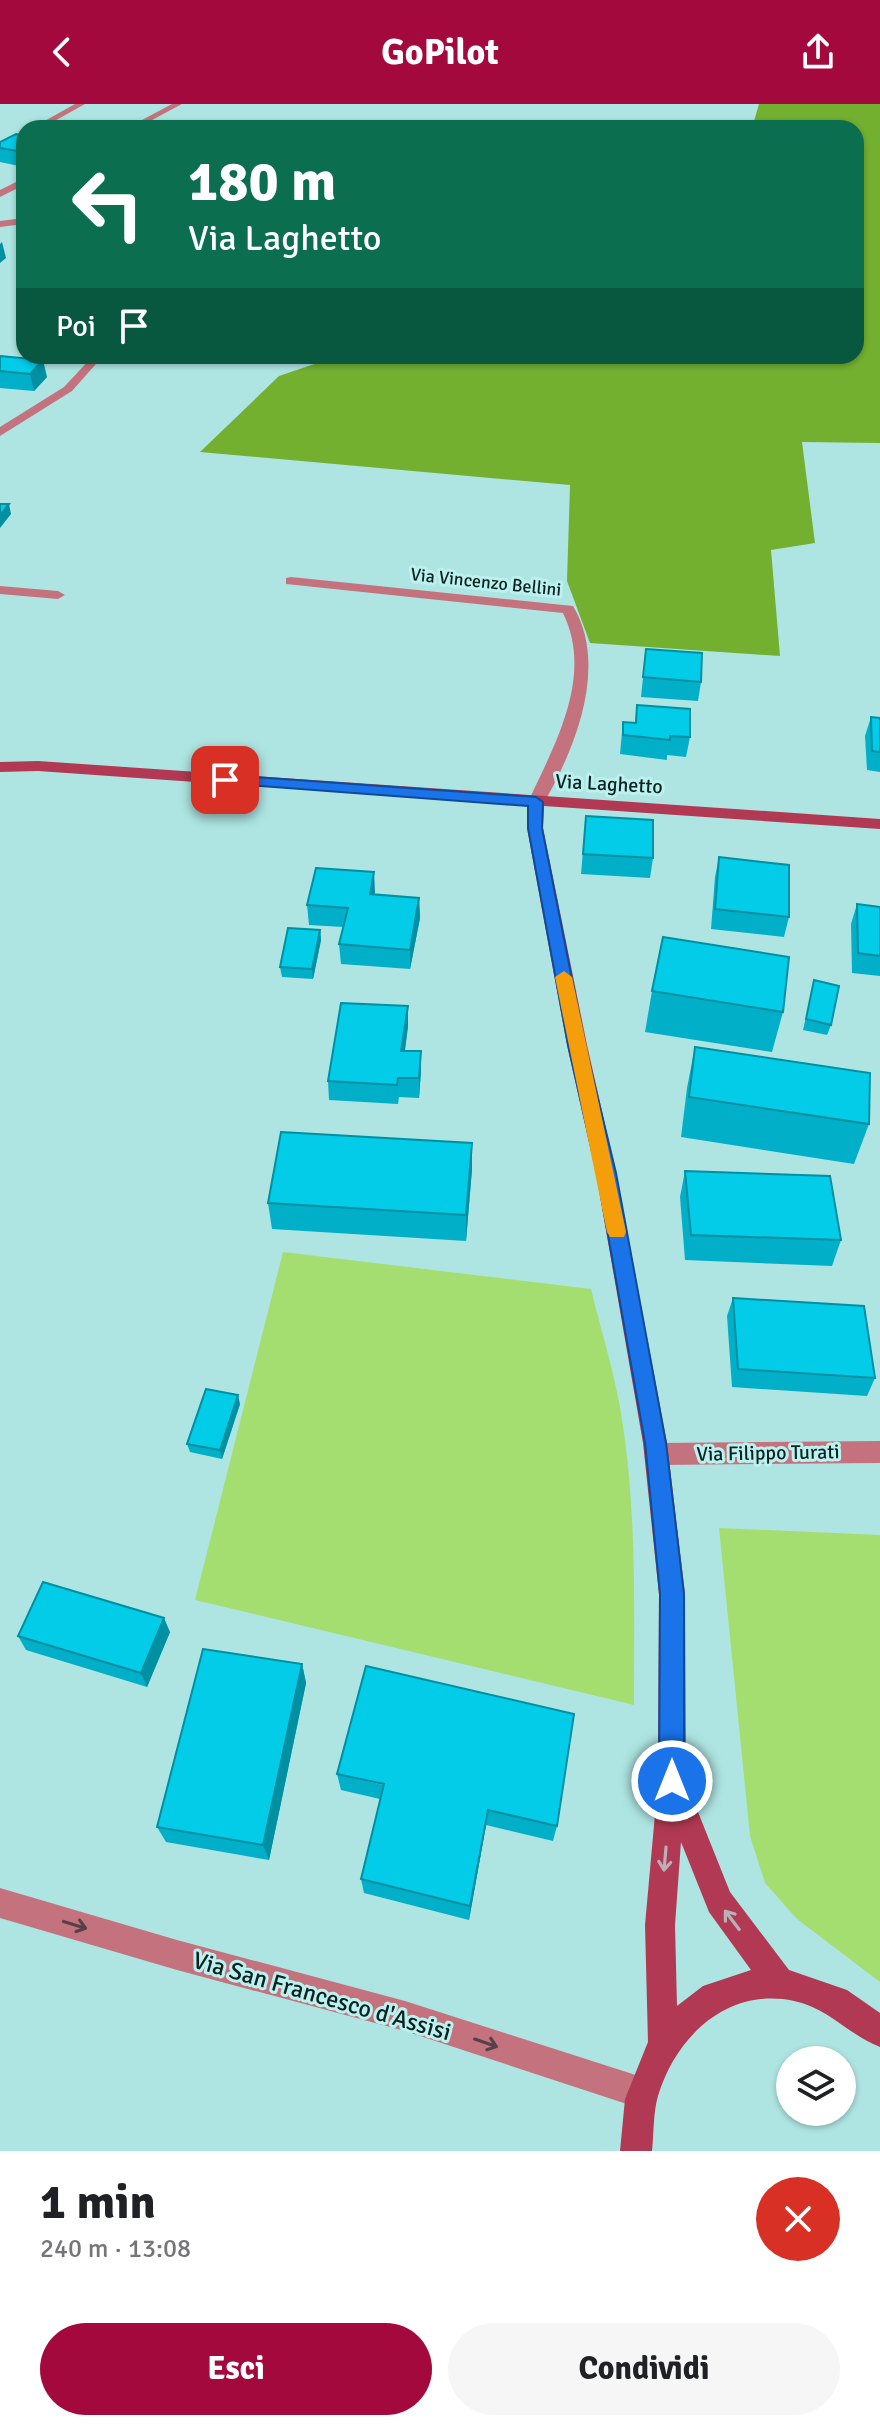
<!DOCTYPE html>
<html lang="it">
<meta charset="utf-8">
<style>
body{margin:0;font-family:Signika,sans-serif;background:#f6f6f6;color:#202124;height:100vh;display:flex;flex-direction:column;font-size:30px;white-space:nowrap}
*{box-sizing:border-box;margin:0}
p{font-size:26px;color:#757577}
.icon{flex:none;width:44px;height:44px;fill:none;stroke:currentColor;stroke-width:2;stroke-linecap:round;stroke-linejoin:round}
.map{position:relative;height:2047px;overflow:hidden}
.details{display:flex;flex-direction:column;background:#fff;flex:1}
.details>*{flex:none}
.guide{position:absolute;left:16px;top:16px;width:848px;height:244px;border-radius:24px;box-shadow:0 2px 6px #0004;background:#0b6e4f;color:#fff;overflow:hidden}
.tools{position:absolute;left:776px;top:1942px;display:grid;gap:16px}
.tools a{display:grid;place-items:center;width:80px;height:80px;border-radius:50%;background:#fff;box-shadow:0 2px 6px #0004;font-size:40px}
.pin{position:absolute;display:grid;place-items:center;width:68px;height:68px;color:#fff;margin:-34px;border-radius:16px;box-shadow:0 4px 12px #0006}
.me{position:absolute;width:88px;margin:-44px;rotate:0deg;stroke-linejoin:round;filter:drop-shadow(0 0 6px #0008)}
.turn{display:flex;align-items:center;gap:28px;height:168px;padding:0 40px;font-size:36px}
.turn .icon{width:104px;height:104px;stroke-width:2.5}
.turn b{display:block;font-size:56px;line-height:68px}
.then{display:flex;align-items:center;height:76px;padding:0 40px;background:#0003;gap:16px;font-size:30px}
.round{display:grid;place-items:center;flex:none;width:84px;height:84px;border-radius:42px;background:#f6f6f6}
.overview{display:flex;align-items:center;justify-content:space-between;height:136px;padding:0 40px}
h1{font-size:48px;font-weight:800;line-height:60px}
.cta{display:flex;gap:16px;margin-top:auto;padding:16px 40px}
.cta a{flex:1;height:92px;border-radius:48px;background:#a4093d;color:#fff;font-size:32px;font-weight:800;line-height:92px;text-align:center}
.cta a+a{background:#f6f6f6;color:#202124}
header{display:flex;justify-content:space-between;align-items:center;height:104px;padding:0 40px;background:#a4093d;color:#fff;font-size:36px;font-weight:800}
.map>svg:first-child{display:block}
.green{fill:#a4de71}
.forest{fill:#73b030}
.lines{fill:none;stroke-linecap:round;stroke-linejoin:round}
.street{fill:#c4737e;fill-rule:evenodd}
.secondary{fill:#b13953;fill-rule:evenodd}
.wall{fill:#02afc8}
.shaded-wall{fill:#018fa2}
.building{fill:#02cce8;stroke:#018fa2;stroke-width:2}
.oneway{stroke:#b8b1b8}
.oneway2{stroke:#564246}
.route{fill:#1a73e8;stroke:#114b97;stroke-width:2}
.slow{fill:#f59e0b}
.labels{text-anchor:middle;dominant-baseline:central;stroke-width:6;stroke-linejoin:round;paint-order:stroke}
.far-street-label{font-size:18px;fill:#0d2221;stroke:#bbf2ef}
.street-label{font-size:20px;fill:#0d2221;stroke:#bbf2ef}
.near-street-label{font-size:24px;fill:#0d2221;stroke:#bbf2ef}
</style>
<header><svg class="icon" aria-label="back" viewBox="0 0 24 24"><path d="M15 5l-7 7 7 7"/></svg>GoPilot<svg class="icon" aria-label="share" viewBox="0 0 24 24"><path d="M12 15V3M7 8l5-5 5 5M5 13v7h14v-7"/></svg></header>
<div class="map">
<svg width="880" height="2047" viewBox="0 0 880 2047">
<rect width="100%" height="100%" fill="#aee5e2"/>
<g class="green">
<path d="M283,1148L591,1185C601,1226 614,1267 621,1309C637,1405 634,1504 634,1601L195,1496Z"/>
<polygon points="719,1424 880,1431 880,1878 797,1815 765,1779 750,1732"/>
</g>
<polygon class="forest" points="759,0 880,0 880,339 802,338 815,439 771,446 780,552 590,539 567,477 570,381 200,348 279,272 338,252 856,252 856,24 752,24"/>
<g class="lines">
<g class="street">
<polygon points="75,0 85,0 42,24 32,24"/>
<polygon points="172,0 182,0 137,24 127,24"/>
<polygon points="24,74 24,81 0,93 0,86"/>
<polygon points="24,114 24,120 0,123 0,117"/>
<polygon points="93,252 103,252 72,287 0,332 0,323 64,283"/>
<path d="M291,473L573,502C609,562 575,646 542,702L536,703L528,698C555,640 594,572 563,509L286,480V474Z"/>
<polygon points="0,482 58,487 65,491 58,495 0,490"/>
<polygon points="880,1337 880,1359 657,1361 649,1358 645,1350 649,1342 657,1339"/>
<polygon points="0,1784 177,1836 405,1897 642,1973 653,1978 658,1989 653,2000 642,2005 405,1927 177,1866 0,1814"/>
</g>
<path class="secondary" d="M38,657L880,715V725L544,702L543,724L587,941L616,1069L667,1339L685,1490L686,1678L730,1788L789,1866L847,1886L880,1909V1943C849,1931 828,1904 794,1897C728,1883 676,1932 658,1992C653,2009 654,2029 652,2047H620L625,1995L648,1938L645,1821L658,1677L659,1490L643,1339L596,1069L567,941L527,724L528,701L38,667L0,668V658ZM681,1738L709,1808L751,1866L703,1882L677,1902L675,1821Z"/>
</g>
<g class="wall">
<polygon points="24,32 24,63 0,58 0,38"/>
<polygon points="0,252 47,273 34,287 0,284"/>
<polygon points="646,545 701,578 698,597 641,593"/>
<polygon points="637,601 690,633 686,653 667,651 667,656 620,650 623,618 635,618"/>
<polygon points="871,613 880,614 880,668 867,666 865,632"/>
<polygon points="586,712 653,754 650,774 581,770"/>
<polygon points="719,753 789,813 784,833 711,825 715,773"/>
<polygon points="375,788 374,791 419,794 420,814 410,865 341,860 339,840 343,823 309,821 307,801"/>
<polygon points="857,800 880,803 880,872 852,869 851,820"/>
<polygon points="320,826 321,836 313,875 282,873 280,863"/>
<polygon points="652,887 783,908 772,948 645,928"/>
<polygon points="812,887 831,921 827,931 803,926"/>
<polygon points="408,922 405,947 421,966 419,994 399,993 398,1000 329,996 328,977"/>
<polygon points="695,943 869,1020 854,1060 681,1033 687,984"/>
<polygon points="472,1065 466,1137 272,1125 268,1099"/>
<polygon points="685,1067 841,1136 832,1162 685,1156 680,1093"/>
<polygon points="733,1194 875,1274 867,1292 732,1283 727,1212"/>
<polygon points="240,1300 222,1355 190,1348 187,1340"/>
<polygon points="170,1528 147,1583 26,1546 18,1532"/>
<polygon points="302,1560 306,1579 269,1756 166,1738 157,1723"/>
<polygon points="337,1670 557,1722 553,1737 486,1721 469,1816 364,1789 361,1775 380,1695 341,1686"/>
</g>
<g class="shaded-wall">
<polygon points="2,138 6,154 0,159 0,140"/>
<polygon points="43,256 47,273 34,287 30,270"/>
<polygon points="9,400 11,410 0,424 0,411"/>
<polygon points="374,768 375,788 370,810 370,790"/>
<polygon points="419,794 420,814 410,865 410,846"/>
<polygon points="320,826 321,836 313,875 312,865"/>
<polygon points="408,902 408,922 402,966 401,947"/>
<polygon points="421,947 421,966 419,994 419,974"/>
<polygon points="472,1039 472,1065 466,1137 466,1111"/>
<polygon points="238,1291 240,1300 222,1355 220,1346"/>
<polygon points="164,1514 170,1528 147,1583 141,1569"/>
<polygon points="302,1560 306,1579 269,1756 263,1741"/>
<polygon points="488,1706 486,1721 469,1816 470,1802"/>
</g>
<g class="building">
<polygon points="16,30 24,32 24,48 0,44 0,38"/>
<polygon points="0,252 43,256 30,270 0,267"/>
<polygon points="0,400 9,400 0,411"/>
<polygon points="646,545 702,549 701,578 643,573"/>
<polygon points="637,601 690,605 690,633 670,632 670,636 623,631 623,618 636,619"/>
<polygon points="871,613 880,614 880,648 872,647"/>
<polygon points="586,712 653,716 653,754 583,750"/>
<polygon points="719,753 789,761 789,813 715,805"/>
<polygon points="316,764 374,768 370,790 419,794 410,846 339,840 348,804 307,801"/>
<polygon points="857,800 880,803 880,852 858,849"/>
<polygon points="288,824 320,826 312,865 280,863"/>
<polygon points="663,833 789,853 783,908 652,887"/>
<polygon points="814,876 839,882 831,921 806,915"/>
<polygon points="341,899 408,902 401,947 421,947 419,974 398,974 397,981 328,977"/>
<polygon points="695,943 870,969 869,1020 689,993"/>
<polygon points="281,1028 472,1039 466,1111 268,1099"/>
<polygon points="685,1067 830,1072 841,1136 691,1131"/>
<polygon points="733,1194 864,1202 875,1274 738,1265"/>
<polygon points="206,1285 238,1291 220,1346 187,1340"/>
<polygon points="43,1478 164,1514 141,1569 18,1532"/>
<polygon points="203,1545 302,1560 263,1741 157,1723"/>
<polygon points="366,1562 574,1610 557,1722 488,1706 470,1802 361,1775 384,1680 337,1670"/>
</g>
<defs><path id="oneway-shaft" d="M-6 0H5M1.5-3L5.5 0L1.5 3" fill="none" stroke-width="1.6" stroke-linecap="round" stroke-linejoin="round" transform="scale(2)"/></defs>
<g class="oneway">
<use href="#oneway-shaft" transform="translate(665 1755) rotate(95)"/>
<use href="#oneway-shaft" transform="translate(732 1816) rotate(-127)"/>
</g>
<g class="oneway2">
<use href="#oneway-shaft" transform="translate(75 1821) rotate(17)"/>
<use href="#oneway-shaft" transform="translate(486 1939) rotate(19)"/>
</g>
<polygon class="route" points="225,671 536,693 543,698 542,724 585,941 616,1069 666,1339 684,1490 684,1677 681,1686 672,1689 663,1686 659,1677 660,1490 645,1339 597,1069 568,941 528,724 528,702 220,679 217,676"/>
<polygon class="slow" points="564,867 572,873 626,1128 624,1133 610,1133 607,1128 555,873"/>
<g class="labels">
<g class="far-street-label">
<text transform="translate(486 478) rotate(6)">Via Vincenzo Bellini</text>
</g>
<g class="street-label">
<text transform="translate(609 680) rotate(3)">Via Laghetto</text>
<text transform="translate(768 1349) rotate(-1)">Via Filippo Turati</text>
</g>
<g class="near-street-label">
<text transform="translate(322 1892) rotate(16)">Via San Francesco d'Assisi</text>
</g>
</g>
</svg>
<div class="tools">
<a><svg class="icon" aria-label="layers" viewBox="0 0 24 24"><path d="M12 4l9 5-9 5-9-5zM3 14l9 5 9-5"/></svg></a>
</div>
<div class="pin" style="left:225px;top:676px;background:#d93025"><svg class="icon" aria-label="arrive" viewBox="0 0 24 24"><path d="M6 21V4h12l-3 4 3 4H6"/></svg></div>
<svg class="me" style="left:672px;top:1677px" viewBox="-20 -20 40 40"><circle r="17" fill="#1a73e8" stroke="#fff" stroke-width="3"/><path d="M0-11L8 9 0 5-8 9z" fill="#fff"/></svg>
<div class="guide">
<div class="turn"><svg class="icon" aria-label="left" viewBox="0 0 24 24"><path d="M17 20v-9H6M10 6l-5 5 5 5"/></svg><div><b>180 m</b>Via Laghetto</div></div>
<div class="then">Poi<svg class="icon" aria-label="arrive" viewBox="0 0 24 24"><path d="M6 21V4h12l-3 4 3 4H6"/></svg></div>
</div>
</div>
<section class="details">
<div class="overview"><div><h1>1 min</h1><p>240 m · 13:08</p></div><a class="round" style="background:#d93025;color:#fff"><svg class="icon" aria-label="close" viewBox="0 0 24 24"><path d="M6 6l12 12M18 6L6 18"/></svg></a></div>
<div class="cta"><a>Esci</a><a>Condividi</a></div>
</section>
